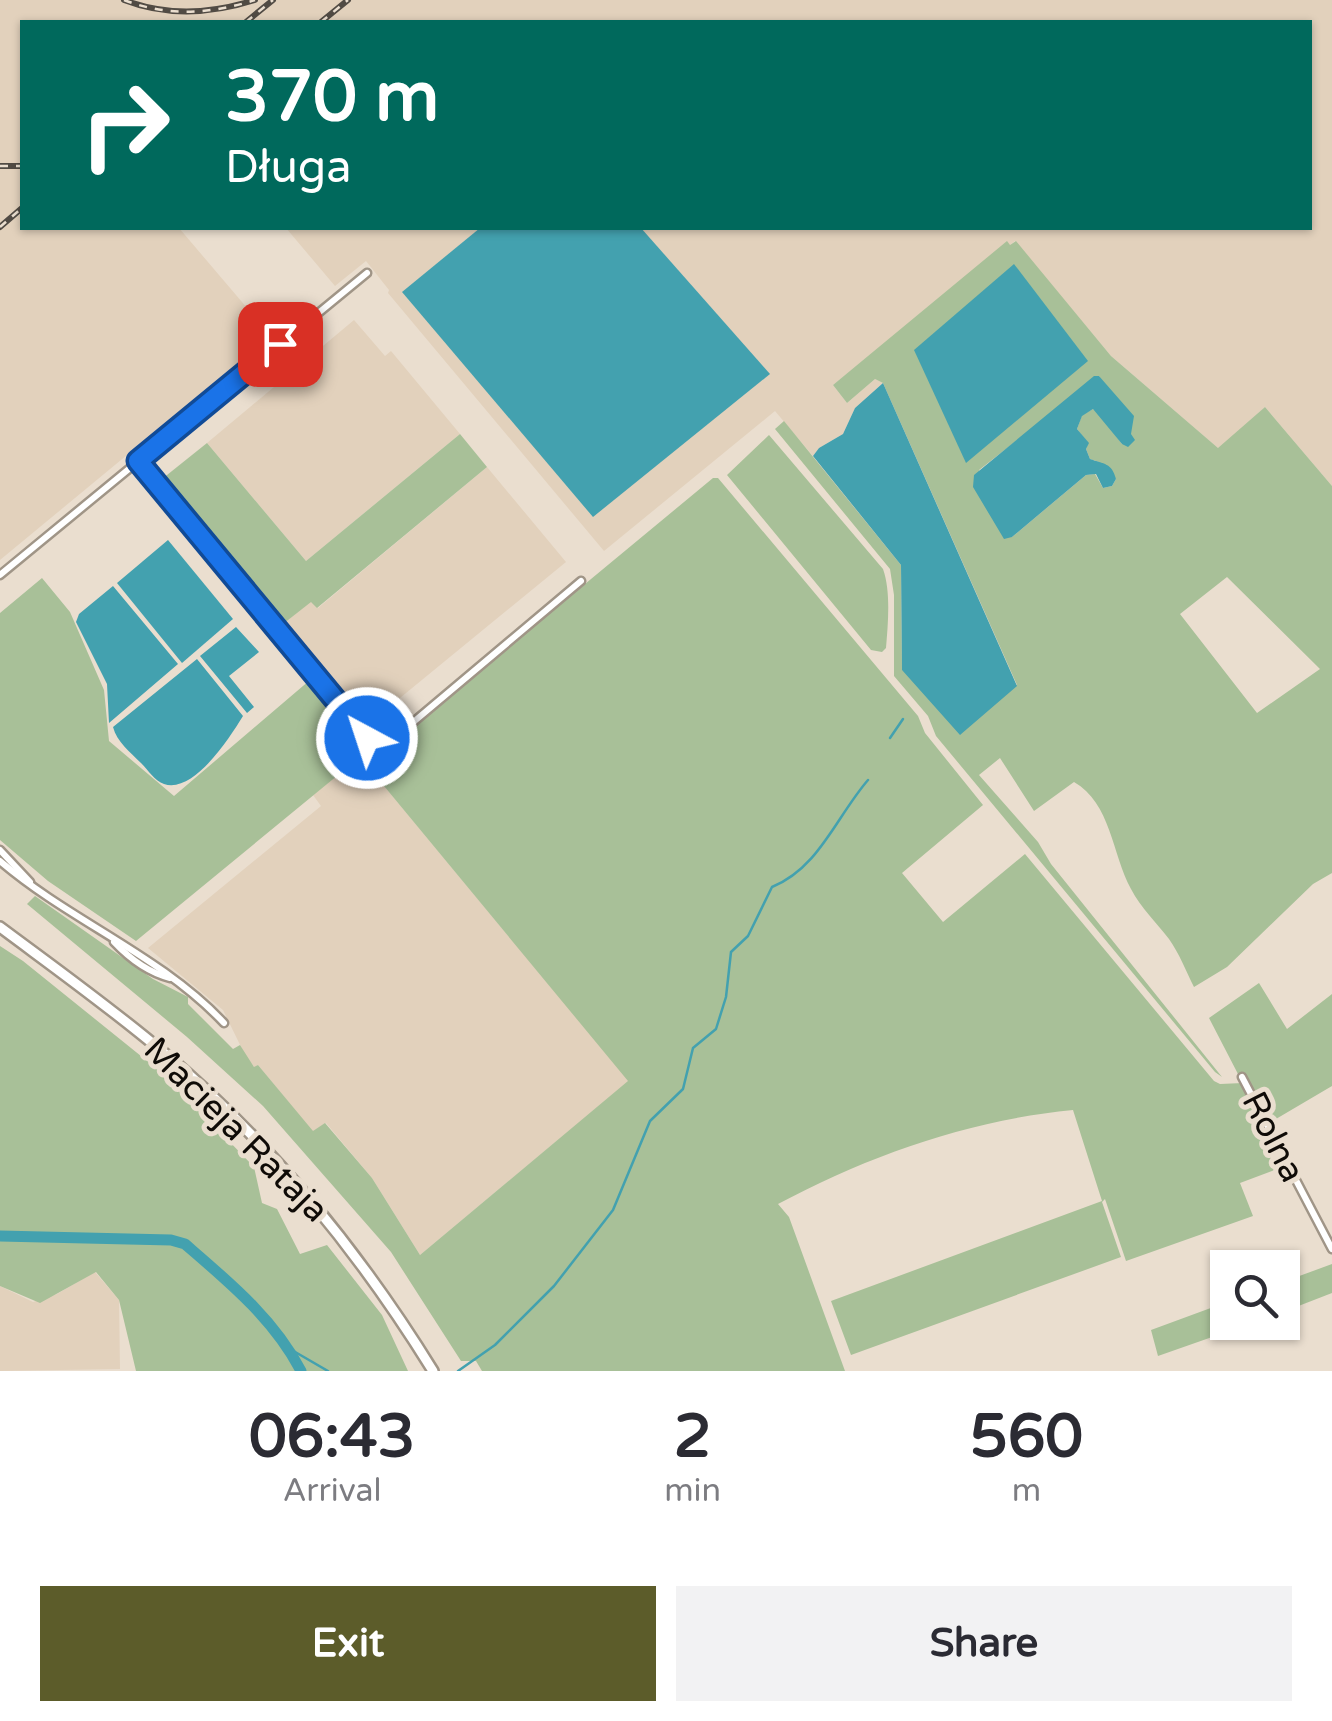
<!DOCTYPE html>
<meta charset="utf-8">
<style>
body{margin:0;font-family:"Varela Round",sans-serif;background:#f2f2f3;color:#2b2b33;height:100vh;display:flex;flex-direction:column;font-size:38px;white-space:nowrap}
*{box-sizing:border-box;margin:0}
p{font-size:32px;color:#7c7c81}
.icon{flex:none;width:55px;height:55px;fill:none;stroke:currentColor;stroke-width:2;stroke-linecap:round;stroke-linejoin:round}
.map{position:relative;height:1371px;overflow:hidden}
.side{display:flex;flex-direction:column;background:#fff;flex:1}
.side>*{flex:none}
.guide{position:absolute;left:20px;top:20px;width:1292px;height:210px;border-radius:0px;box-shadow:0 2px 8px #0004;background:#00695c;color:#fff;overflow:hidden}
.fabs{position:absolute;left:1210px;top:1250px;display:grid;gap:20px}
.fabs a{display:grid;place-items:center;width:90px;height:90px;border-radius:0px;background:#fff;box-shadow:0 2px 8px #0004;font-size:50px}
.pin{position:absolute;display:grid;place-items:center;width:85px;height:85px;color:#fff;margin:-42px;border-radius:20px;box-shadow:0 5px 15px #0006}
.me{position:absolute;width:110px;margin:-55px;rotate:320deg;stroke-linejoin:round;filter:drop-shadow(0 0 8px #0008)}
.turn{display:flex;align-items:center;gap:35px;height:210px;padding:0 40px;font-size:45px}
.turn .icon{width:130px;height:130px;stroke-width:2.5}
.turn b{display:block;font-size:70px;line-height:85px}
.eta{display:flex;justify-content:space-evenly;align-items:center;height:170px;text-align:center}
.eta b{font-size:60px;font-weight:700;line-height:70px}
.button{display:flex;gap:20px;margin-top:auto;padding:20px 40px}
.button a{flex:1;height:115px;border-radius:0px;background:#5c5c2a;color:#fff;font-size:40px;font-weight:700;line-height:115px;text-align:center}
.button a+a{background:#f2f2f3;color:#2b2b33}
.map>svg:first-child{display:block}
.built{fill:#e2d1bc}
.green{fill:#a8c098;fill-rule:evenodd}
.water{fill:#43a1af}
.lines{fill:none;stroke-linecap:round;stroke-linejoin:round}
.stream{stroke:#43a1af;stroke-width:2.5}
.river{stroke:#43a1af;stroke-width:11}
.street-casing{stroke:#a09587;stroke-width:11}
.secondary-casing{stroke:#a09587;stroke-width:14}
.street{stroke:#fff;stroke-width:6}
.secondary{stroke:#fff;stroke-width:9}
.rail-casing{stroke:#514b44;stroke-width:6}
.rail{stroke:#eadecf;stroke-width:2.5;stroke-dasharray:8;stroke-linecap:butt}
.route-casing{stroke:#114b97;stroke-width:25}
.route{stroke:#1a73e8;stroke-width:18}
.labels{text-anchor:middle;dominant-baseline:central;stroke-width:10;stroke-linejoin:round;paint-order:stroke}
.street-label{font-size:35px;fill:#0f0b07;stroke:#eadecf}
</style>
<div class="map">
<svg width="1332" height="1371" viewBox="0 0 1332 1371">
<rect width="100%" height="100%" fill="#eadecf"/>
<g class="built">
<polygon points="0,0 1332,0 1332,486 1265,407 1219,449 1111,356 1015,241 833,385 847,403 875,379 883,383 855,408 843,434 819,448 813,456 775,411 604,551 388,293 389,290 366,261 335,286 286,228 1310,228 1310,22 22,22 22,228 179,228 270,335 271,341 219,379 0,560"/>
<polygon points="354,320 385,356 391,351 460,434 306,561 207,443"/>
<polygon points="487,467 566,562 367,725 283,624 311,601 318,608"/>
<polygon points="360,757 629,1081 420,1255 372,1178 326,1123 313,1132 258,1065 255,1068 245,1055 223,1010 148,948 321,806 313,795"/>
<polygon points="95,1272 119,1300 120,1369 0,1371 0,1286 33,1302 57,1294"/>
</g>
<g class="green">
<path d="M1007,241L1010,245L1016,241L1111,356L1218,448L1265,407L1332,486V873L1313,884L1227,967L1194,987C1186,971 1179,953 1169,939C1156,922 1141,908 1131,889C1112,854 1111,803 1074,782L1034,811L1000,758L979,775L1038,842L1051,864L1222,1077L1215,1072L936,736L928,716L894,676V595L890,569L775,429L784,421L901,565L902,670L1017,685L883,383L875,379L847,403L833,385ZM1099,376L1131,434L1122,444L1099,412L1093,409L1082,415L1077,429L1088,443L1086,449L1090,459L1099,462L1116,479L1112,486L1103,488L1095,474L1086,475L1012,537L979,470ZM1227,577L1320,669L1257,713L1180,614Z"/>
<polygon points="460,434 487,467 317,608 311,602 283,624 162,479 207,443 306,561"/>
<path d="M769,435L883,569C891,591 888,624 886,648L882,652L871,650L727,475Z"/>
<path d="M713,478H718L918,716L925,733L983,805L902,873L943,922L1025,854L1214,1081L1220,1084L1243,1083L1285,1166L1240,1183L1253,1216L1126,1261L1105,1199L1102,1202L1121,1257L851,1355L831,1301L1102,1201L1073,1110C969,1120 870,1155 778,1204L789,1217L845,1371H482L476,1361H461L391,1252L263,1106L187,1037L27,904L35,896L153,979L188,997V1004L233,1049L240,1045L254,1067L258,1065L313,1131L325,1123L372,1178L420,1255L628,1081L360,757L136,941L48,881L0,840V613L42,578L70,612L104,690L109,741L174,796L310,680L368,749L387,748Z"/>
<polygon points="0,946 23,961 167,1077 254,1167 262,1203 277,1209 300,1254 327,1245 382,1315 408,1371 136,1371 119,1300 96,1272 40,1303 0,1286"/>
<polygon points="1259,983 1287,1029 1332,994 1332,1086 1269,1123 1244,1074 1238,1074 1209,1018"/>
<polygon points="1332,1264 1332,1293 1283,1312 1283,1282"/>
<polygon points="1227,1302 1228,1322 1252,1323 1158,1356 1151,1330"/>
</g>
<g class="water">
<polygon points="480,228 641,228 770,374 593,517 402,292"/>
<polygon points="1014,264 1088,361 966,463 914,350"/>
<path d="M1094,376H1099L1134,416L1131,434L1135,440L1128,447L1122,444L1093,409L1082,416L1077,429L1089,443L1086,449L1090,459C1104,464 1112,463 1116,479L1112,486L1103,488L1096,474L1086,475L1012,537L1004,539L973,487L974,475Z"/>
<polygon points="883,383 1017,686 960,735 902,670 901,565 813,456 819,448 843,434 855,408"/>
<polygon points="168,540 233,619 182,663 117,583"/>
<polygon points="113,586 178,664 109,723 107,684 76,622 79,614"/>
<polygon points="236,627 259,652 229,676 254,707 247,713 200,656"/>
<path d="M197,659L243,716C230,737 194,794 164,784C155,781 148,770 141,763C130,752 117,742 113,727Z"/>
</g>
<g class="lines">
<g class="stream">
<polyline points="890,738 903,719"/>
<polyline points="290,1349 328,1371"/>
<path d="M458,1371L495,1345L554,1286L613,1210L650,1121L683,1089L693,1048L716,1029L726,997L731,952L748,936L772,887C819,868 836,817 868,780"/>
</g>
<path class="river" d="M0,1236L171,1240L185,1244C229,1282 274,1319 301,1371"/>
<defs>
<g id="street">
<polyline points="138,461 367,738 379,744 392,740 581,581"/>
<polyline points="0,575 367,273"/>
<polyline points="0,850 30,882"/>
<path d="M0,861C70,921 160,955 224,1023"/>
<path d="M114,942C130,959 147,972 170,978"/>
<polyline points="1242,1077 1332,1249"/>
</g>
<path id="secondary" d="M0,927C55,968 111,1008 163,1052C270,1142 360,1253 433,1371"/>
</defs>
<use href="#street" class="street-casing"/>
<use href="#secondary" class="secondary-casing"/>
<use href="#street" class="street"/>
<use href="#secondary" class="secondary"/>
<defs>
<g id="rail">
<path d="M124,0C168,17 211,14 255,0"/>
<polyline points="246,22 273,0"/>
<polyline points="321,22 348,0"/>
<polyline points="0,166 22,166"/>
<polyline points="0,227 22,208"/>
</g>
</defs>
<use href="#rail" class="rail-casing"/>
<use href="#rail" class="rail"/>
</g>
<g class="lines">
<defs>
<polyline id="route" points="280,344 138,461 367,738"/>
</defs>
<use href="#route" class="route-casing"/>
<use href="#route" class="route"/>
</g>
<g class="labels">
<g class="street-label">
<text transform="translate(236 1130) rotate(45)">Macieja Rataja</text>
<text transform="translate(1273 1137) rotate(63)">Rolna</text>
</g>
</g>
</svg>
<div class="fabs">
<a><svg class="icon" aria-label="search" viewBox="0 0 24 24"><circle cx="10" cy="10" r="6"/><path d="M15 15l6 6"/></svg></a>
</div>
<div class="pin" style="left:280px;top:344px;background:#d93025"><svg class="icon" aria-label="arrive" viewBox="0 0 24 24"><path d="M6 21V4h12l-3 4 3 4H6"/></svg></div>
<svg class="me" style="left:367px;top:738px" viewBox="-20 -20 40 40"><circle r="17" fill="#1a73e8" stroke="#fff" stroke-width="3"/><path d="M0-11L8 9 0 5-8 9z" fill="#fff"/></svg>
<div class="guide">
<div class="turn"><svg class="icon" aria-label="right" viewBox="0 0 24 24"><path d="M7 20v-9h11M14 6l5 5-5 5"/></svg><div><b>370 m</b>Długa</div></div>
</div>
</div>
<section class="side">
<div class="eta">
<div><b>06:43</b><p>Arrival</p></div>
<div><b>2</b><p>min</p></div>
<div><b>560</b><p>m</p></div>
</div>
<div class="button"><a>Exit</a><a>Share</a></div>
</section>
